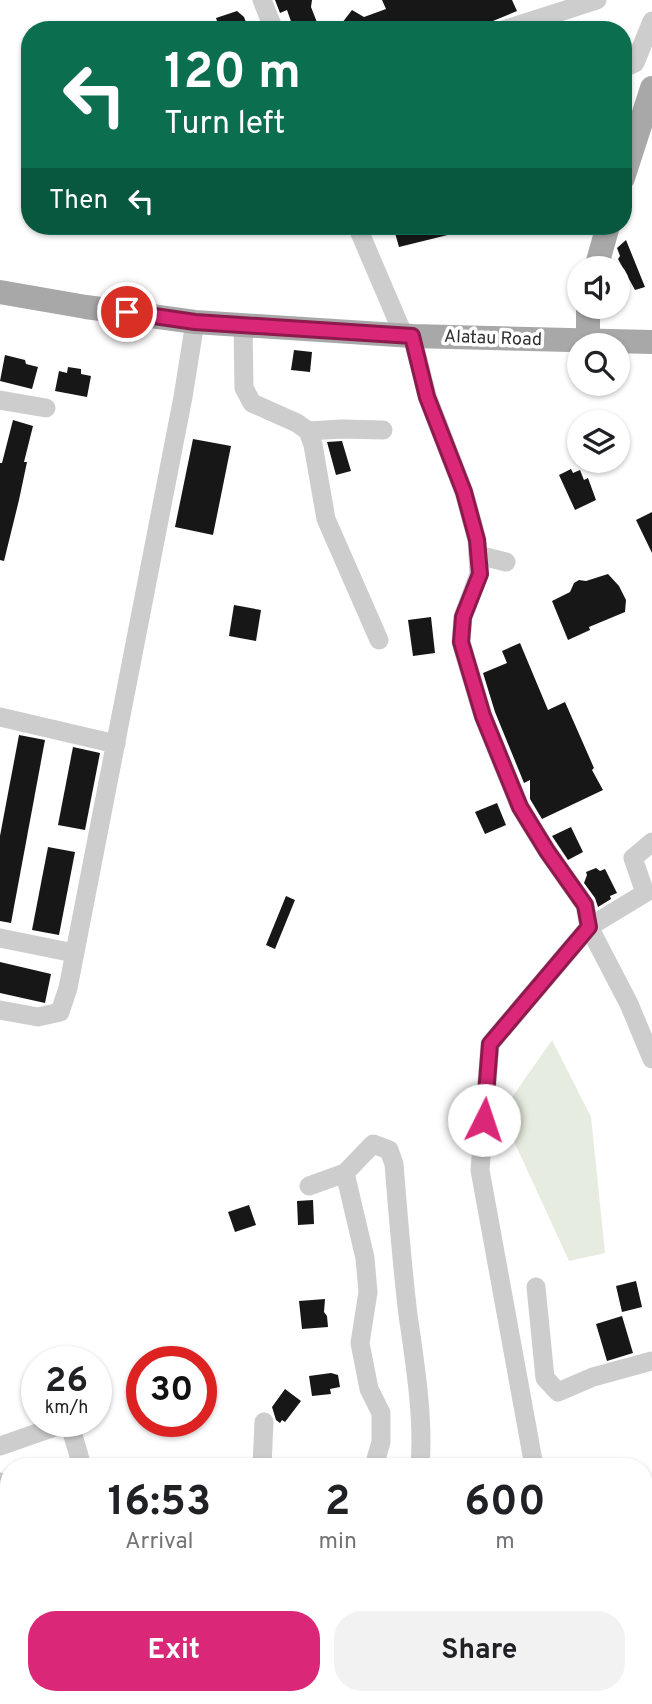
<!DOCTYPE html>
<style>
body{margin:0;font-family:Overpass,sans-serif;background:#f2f2f2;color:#202124;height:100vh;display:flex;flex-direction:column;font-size:26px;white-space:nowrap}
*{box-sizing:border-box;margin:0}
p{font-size:23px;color:#757577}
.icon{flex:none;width:38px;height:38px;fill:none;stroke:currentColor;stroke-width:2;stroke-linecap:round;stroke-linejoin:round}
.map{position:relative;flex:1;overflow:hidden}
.sheet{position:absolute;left:0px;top:1458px;width:653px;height:247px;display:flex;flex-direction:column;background:#fff;border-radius:28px 28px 0 0;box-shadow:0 2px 5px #0004}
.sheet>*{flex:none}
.guide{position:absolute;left:21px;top:21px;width:611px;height:214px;border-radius:28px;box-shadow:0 2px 5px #0004;background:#0b6e4f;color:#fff;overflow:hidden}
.fabs{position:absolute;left:567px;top:256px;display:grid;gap:14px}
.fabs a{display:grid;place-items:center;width:63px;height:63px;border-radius:50%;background:#fff;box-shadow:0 2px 5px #0004;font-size:35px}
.speed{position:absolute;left:21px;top:1346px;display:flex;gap:14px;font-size:35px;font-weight:700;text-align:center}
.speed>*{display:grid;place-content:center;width:91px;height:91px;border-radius:50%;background:#fff;box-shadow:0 2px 5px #0004;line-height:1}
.speed small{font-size:18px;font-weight:400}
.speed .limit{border:10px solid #d22;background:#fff;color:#111}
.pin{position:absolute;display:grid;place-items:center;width:60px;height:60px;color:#fff;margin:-30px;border:4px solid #fff;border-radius:50%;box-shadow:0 2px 7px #0007}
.me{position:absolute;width:77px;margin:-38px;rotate:4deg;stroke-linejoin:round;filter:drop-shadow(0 0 5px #0008)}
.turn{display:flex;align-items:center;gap:24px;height:147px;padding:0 28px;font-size:32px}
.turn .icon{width:91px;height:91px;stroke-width:2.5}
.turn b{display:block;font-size:49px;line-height:60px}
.then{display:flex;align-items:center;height:66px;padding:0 28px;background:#0003;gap:14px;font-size:26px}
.eta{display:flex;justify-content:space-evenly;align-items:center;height:119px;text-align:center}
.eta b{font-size:42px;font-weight:700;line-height:49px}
.primary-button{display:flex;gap:14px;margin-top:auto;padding:14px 28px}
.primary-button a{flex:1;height:80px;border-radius:28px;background:#db2777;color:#fff;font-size:28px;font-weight:700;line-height:80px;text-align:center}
.primary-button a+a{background:#f2f2f2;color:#202124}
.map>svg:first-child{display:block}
.green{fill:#e6ecdf}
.building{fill:#171717}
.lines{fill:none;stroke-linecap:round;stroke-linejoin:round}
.minor{stroke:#cdcdcd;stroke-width:19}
.major{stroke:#a8a8a8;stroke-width:24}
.route-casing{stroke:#8e194d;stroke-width:18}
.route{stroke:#db2777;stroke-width:12}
.labels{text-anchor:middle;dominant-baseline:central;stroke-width:7;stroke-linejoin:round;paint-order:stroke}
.street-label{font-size:18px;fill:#303030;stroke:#fff}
</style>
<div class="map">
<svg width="652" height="1704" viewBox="0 0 652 1704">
<rect width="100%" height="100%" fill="#fff"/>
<polygon class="green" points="552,1040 591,1117 605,1253 569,1261 501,1113"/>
<g class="building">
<polygon points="275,0 312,0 311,7 320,30 294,30 287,10 280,13"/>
<polygon points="382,0 512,0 517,11 471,30 459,30 457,25 440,30 413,30 409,21 383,30 347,30 342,23 352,10 364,17 386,9"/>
<polygon points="237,11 244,17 249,30 220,30 216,18"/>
<polygon points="393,226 467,226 468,230 399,247"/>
<polygon points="626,240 645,287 635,290 618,259 620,256 617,248"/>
<polygon points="294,350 312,352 310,372 291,370"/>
<polygon points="5,355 25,360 26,364 38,367 32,389 0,381"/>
<polygon points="68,367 81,369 81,374 91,376 87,397 55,391 59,371 67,373"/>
<polygon points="13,420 33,426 24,462 27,462 19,500 4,561 0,560 0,463 2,463"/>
<polygon points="193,439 231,446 213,535 175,527"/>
<polygon points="342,441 351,471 336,475 327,442"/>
<polygon points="571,469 573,473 580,470 584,480 588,478 596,500 575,510 559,475"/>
<polygon points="652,512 652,553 636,520"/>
<polygon points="608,574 619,586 626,600 625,612 589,627 590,630 568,640 552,601 570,592 574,583 579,580 586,581"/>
<polygon points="234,605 261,610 256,641 229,636"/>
<polygon points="431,617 435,653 413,656 408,620"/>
<polygon points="520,643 548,710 565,702 594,768 592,770 603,790 542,819 530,799 530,780 524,783 495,712 483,673 507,663 502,651"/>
<polygon points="19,735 45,740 11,923 0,921 0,836"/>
<polygon points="73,747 100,753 85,830 58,825"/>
<polygon points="497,803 506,825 485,834 475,812"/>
<polygon points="571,827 583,852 568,860 552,836"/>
<polygon points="48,847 75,852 59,935 32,930"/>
<polygon points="596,868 600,871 605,869 617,893 610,896 611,899 598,907 595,898 584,883 587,875 586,872"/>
<polygon points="286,896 295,900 275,949 266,945"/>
<polygon points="0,962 51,974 45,1003 0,993"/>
<polygon points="313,1200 314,1224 298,1225 297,1201"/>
<polygon points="249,1205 256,1225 235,1232 228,1212"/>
<polygon points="636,1281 642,1307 622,1312 616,1286"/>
<polygon points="325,1299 324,1312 327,1316 328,1327 302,1329 299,1301"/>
<polygon points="622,1316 633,1353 607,1361 596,1324"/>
<polygon points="331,1373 338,1375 340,1387 330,1389 331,1394 312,1396 309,1376"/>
<polygon points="285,1389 301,1401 285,1422 282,1420 280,1423 276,1420 272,1407"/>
</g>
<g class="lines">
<g class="minor">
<polyline points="262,0 274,30"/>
<polyline points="503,30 597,0"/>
<polyline points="623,68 635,63 652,21"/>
<polyline points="357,226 404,336"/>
<polyline points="243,325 244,388 252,403 297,423 308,431 313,445 326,519 379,640"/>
<polyline points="412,336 427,396 464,492 477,540 479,574 463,617 461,642 483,716 520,807 547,851 585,905 589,927 490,1044 480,1170 534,1466"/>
<polyline points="0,400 46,408"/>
<polyline points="308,431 342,429 383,430"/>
<polyline points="478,555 506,562"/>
<polyline points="0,717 116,744"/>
<polyline points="652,842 633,858 645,893 589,927 629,1004 652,1059"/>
<polyline points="0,938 74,953"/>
<polyline points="0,1010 38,1017 60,1012 68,988 183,397 195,322"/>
<polyline points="309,1186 345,1173"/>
<polyline points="536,1287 545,1378 558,1392 593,1377 652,1361"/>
<polyline points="0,1446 69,1422 82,1466"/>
<polyline points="262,1466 264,1422"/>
<path d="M374,1466L381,1442V1413L369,1389L360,1343L368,1292L365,1258L345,1173L373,1144L389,1150L394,1164C398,1214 402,1265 408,1315C415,1363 424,1419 420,1466"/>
<polyline points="0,1482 9,1493"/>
<polyline points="57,1696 59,1704"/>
<polyline points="143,1696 145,1704"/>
<polyline points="244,1696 245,1704"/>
<polyline points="514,1696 516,1704"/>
<polyline points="574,1704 574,1696"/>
</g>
<g class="major">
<polyline points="623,178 652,88"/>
<polyline points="596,268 608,226"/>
<polyline points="0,292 86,307 195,322 412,336 652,342"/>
<polyline points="588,306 588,342"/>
</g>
</g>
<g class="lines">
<defs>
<polyline id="route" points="127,312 195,322 412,336 427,397 464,492 477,540 480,574 463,617 461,642 483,716 520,807 547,851 585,905 589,927 490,1044 484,1120"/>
</defs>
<use href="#route" class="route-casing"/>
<use href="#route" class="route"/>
</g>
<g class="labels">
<g class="street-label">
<text transform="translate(493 339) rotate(2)">Alatau Road</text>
</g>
</g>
</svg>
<div class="fabs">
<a><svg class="icon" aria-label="sound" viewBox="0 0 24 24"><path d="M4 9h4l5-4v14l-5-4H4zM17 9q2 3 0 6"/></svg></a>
<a><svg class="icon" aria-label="search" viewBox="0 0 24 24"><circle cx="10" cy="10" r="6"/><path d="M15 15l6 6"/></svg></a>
<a><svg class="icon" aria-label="layers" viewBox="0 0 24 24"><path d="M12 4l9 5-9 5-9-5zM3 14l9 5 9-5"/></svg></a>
</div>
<div class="speed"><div>26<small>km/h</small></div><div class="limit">30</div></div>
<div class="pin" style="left:127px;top:312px;background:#d93025"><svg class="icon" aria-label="arrive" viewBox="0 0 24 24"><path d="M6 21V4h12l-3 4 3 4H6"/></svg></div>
<svg class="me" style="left:484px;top:1120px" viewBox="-20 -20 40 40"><circle r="19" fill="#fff"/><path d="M0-13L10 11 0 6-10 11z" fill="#db2777"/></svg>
<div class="guide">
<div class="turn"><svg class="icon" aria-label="left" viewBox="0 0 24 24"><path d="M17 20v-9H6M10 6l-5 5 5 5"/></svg><div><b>120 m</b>Turn left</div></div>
<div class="then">Then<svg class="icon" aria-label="left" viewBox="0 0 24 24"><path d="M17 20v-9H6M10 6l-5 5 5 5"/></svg></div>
</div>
<section class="sheet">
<div class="eta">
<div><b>16:53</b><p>Arrival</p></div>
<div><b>2</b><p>min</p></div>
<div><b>600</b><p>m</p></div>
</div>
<div class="primary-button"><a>Exit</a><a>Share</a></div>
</section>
</div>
